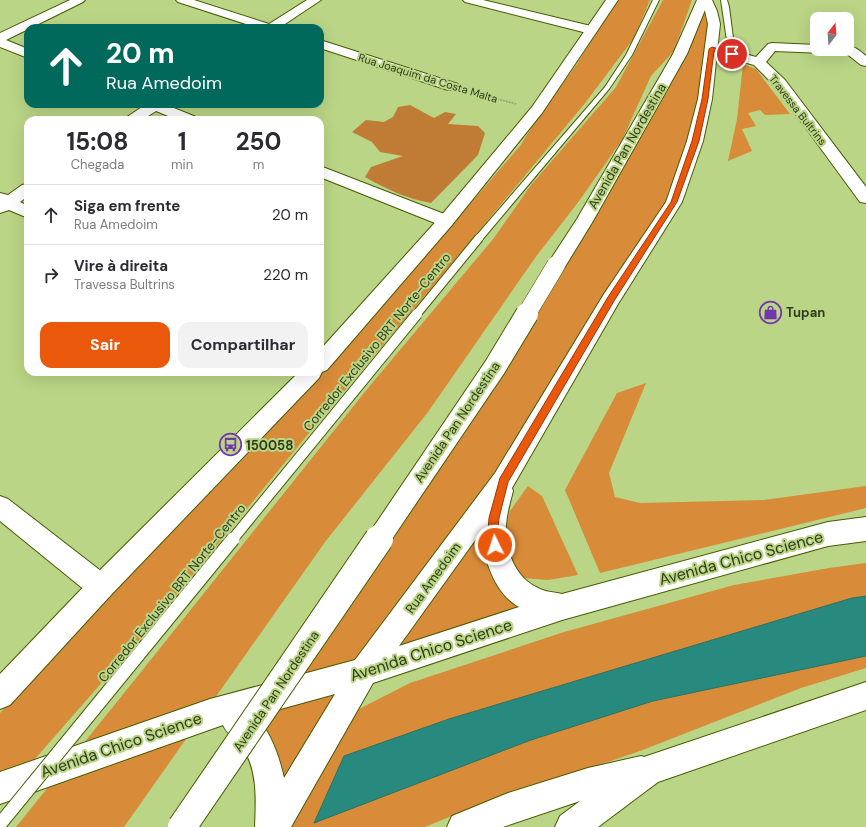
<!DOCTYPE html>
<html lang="pt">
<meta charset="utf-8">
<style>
body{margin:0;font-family:"DM Sans",sans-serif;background:#f2f2f3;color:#2b2b33;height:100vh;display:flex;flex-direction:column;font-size:15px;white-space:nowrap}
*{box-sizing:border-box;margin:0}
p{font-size:13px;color:#7c7c81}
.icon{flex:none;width:22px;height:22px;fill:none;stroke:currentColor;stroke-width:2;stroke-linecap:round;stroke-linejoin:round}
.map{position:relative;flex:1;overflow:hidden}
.drawer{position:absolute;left:24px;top:116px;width:300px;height:260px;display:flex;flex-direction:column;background:#fff;border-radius:12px;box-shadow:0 4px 16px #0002}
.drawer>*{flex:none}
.guide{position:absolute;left:24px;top:24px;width:300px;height:84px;border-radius:12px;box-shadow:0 4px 16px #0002;background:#00695c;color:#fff;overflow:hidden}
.needle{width:26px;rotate:17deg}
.fabs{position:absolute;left:810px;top:12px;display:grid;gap:8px}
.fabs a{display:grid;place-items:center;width:44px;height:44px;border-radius:8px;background:#fff;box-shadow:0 4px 16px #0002;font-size:20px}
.pin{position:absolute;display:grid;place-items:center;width:34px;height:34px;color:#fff;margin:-17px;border:2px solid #fff;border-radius:50%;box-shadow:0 1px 4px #0007}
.me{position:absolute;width:44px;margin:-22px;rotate:356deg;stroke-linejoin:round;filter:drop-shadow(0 0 3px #0008)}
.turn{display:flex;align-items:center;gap:14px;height:84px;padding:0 16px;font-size:18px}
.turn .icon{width:52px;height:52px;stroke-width:2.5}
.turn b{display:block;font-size:28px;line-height:34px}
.eta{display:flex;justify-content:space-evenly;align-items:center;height:68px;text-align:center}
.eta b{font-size:24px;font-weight:700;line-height:28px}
.primary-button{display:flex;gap:8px;margin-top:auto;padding:8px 16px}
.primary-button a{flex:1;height:46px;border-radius:12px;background:#ea580c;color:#fff;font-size:16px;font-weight:700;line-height:46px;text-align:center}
.primary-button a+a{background:#f2f2f3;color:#2b2b33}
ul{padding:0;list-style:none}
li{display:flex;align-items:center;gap:12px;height:60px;padding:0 16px;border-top:1px solid #e1e1e2}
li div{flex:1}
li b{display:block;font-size:15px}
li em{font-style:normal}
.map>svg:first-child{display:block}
.green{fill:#d88b39}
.forest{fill:#c07c35}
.water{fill:#288a7f;stroke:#2b7361}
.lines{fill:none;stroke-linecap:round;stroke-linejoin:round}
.lane-casing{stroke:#475c02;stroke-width:2}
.street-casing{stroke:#475c02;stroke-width:2}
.secondary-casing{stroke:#475c02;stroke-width:2}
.highway-casing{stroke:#475c02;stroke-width:2}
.path{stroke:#8fa564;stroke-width:1.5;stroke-dasharray:2 1;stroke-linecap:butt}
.lane{fill:#fff;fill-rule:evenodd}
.street{fill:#fff;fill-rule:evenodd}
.secondary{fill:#fff;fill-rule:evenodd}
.highway{fill:#fff;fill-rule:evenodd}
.lane-bridge-far2-casing{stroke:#475c02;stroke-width:10;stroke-linecap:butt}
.lane-bridge-far1-casing{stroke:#475c02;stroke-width:12;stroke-linecap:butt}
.lane-bridge-casing{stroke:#475c02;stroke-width:15;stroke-linecap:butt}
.highway-bridge-far2-casing{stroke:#475c02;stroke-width:19;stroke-linecap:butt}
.highway-bridge-far1-casing{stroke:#475c02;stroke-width:24;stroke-linecap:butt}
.highway-bridge-casing{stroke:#475c02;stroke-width:30;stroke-linecap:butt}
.lane-bridge-far2{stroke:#fff;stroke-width:8}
.lane-bridge-far1{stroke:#fff;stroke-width:10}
.lane-bridge{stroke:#fff;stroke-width:13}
.highway-bridge-far2{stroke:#fff;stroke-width:18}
.highway-bridge-far1{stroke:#fff;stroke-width:22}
.highway-bridge{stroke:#fff;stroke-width:28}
.route{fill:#ea580c;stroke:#983908}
.labels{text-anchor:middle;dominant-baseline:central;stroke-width:4;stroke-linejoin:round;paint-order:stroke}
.far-street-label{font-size:11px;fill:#323c1b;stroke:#bad585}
.street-label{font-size:13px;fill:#323c1b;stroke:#bad585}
.poi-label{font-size:13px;font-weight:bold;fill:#323c1b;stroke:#bad585;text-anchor:start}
.near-street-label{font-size:16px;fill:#323c1b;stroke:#bad585}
</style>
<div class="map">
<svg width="866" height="827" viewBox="0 0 866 827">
<rect width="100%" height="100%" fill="#bad585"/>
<g class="green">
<polygon points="616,0 650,0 634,38 586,102 439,279 318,422 139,640 0,799 0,713 142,560 243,459 404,281 483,189 520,146 538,117 577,64"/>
<polygon points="663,0 692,0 674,51 651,76 622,140 579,201 535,258 428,412 325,542 124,827 16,827 133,682 368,388 494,238 531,185 616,87"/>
<polygon points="705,3 708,10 710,43 705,79 673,198 499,478 363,666 287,686 378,556"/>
<polygon points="743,64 756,69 790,114 765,115 760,110 748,113 756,126 742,129 752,151 728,161 737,119"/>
<polygon points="646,383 609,473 615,497 640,503 764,500 866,486 866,508 600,573 565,490 617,393"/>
<polygon points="528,486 542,496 578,575 548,580 522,578 509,559 502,540 510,511"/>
<polygon points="487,524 537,608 382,659"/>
<polygon points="866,563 866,668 801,688 640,751 459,813 425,827 286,827 357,710 410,683 564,632 734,585 829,568"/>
<polygon points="354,680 273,827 253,735 279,695"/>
</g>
<path class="forest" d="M410,105L434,118L445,112L456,114L448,124L478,126L485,133L478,155L431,203C405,198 388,190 365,177L371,167L403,156L380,152L372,142L352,132L366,120L384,122L393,117L398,107Z"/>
<polygon class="water" points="866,596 866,656 653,701 531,740 314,823 344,756 449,719 852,598"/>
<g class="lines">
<defs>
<g id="lane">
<polygon points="653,0 659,0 632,55 609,89 482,240 476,240 476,236 605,87 626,55"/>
<polygon points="721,0 727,0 729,7 735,54 732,56 729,54"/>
</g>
<g id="street">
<polygon points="70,0 85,0 83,2 6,40 28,49 28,58 0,47 0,33"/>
<polygon points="176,0 194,0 269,24 307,0 321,0 279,28 258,28 178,2"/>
<polygon points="463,0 483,0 595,27 597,30 595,33 591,34 465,2"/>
<polygon points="320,40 458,84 460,87 458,90 448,90 320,48"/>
<path d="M772,43L817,45V49H847V46C855,46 860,51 866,56V66L861,65L847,54L775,51L766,62L785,80L866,187V203L860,202L775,86L754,65L708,52L706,49L708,46L712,45L756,57L768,44Z"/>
<polygon points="144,104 164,104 196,117 198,120 178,120 156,111 142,120 125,120 127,117 145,105"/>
<polygon points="320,166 452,217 454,221 452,225 446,227 440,225 320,177"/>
<polygon points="28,184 28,196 20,202 28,206 28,218 9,210 0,213 0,193 8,195 22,185"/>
<polygon points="0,496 8,499 110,578 114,587 110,596 101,600 92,596 0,521"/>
</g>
<g id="secondary">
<path d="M700,0H712L717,11L720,24L712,99L703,141L682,202L618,304L512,488L513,491C510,502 507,513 506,525C504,548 515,578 538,588C545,592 554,592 562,594L828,522L866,517V541L828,546L562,620L373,683L291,827H255C256,800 258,771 243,748C237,739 227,735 223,725L0,804V772L210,699L355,660L495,473L604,294L666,202L687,141L698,99L708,24L705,11ZM481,532C484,559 494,593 519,607L399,646ZM335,694L284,778C279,756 271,732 255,716Z"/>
<polygon points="866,682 866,710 658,782 598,827 555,827 560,816 580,801 503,827 447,827 452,816 508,793 588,768 641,756 644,757"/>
</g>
<g id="highway">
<polygon points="606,0 618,0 542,113 452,225 327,370 322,372 319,378 110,596 10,705 0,709 0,674 92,578 299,372 320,372 320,350 440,217 532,107"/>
<polygon points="697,0 709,0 687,54 593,221 563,270 556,272 549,270 547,265 577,219 673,54"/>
</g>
</defs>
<use href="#lane" class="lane-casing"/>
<use href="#street" class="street-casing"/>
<use href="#secondary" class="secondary-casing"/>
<use href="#highway" class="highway-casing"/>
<polyline class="path" points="471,92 516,104"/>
<use href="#lane" class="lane"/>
<use href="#street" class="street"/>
<use href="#secondary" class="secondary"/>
<use href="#highway" class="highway"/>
<defs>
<polyline id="lane-bridge-far2" points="416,315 479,238"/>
<polyline id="lane-bridge-far1" points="232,540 417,314"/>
<polyline id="lane-bridge" points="0,824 233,539"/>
<polyline id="highway-bridge-far2" points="526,315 556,265"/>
<polyline id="highway-bridge-far1" points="378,540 495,367 527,314"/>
<polyline id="highway-bridge" points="182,827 379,539"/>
</defs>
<use href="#lane-bridge-far2" class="lane-bridge-far2-casing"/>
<use href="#lane-bridge-far1" class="lane-bridge-far1-casing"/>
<use href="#lane-bridge" class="lane-bridge-casing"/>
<use href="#highway-bridge-far2" class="highway-bridge-far2-casing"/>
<use href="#highway-bridge-far1" class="highway-bridge-far1-casing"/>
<use href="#highway-bridge" class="highway-bridge-casing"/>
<use href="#lane-bridge-far2" class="lane-bridge-far2"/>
<use href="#lane-bridge-far1" class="lane-bridge-far1"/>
<use href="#lane-bridge" class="lane-bridge"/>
<use href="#highway-bridge-far2" class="highway-bridge-far2"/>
<use href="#highway-bridge-far1" class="highway-bridge-far1"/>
<use href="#highway-bridge" class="highway-bridge"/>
</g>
<polygon class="route" points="712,47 735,54 732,55 714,51 708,99 699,141 677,202 614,301 508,482 499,518 498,530 500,545 499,548 495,550 492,548 488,530 489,518 500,478 608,297 671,202 692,141 702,99 709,49"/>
<defs>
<symbol id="shop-ring" viewBox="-11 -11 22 22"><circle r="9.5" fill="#bad585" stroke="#7337ad" stroke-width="1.5"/><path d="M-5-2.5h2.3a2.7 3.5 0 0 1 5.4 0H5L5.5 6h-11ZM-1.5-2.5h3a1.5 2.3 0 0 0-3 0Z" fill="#7337ad"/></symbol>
<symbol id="bus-ring" viewBox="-11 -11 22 22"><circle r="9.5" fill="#bad585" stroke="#7337ad" stroke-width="1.5"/><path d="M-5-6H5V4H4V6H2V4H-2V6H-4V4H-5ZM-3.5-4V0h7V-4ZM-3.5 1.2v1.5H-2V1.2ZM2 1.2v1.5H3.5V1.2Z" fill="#7337ad"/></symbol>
</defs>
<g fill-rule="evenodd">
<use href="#shop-ring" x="758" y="300" width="25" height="25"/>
<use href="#bus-ring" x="218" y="432" width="25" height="25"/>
</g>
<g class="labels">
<g class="far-street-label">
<text transform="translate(428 78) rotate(17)">Rua Joaquim da Costa Malta</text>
<text transform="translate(798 110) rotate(52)">Travessa Bultrins</text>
</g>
<g class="street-label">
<text transform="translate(627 146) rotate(-60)">Avenida Pan Nordestina</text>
<text transform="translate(377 342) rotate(-51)">Corredor Exclusivo BRT Norte-Centro</text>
<text transform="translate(457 422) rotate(-56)">Avenida Pan Nordestina</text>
<text transform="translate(433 578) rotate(-54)">Rua Amedoim</text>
<text transform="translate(172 593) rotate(-51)">Corredor Exclusivo BRT Norte-Centro</text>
<text transform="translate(276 691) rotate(-56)">Avenida Pan Nordestina</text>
</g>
<g class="poi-label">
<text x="786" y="312">Tupan</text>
<text x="246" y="445">150058</text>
</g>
<g class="near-street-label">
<text transform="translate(741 558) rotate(-15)">Avenida Chico Science</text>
<text transform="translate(431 650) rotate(-18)">Avenida Chico Science</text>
<text transform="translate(121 745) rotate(-19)">Avenida Chico Science</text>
</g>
</g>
</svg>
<div class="fabs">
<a><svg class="needle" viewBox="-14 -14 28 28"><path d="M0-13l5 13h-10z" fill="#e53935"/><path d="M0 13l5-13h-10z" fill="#7c7c81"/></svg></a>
</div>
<div class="pin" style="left:732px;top:54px;background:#d93025"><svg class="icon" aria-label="arrive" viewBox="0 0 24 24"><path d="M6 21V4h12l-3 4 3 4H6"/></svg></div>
<svg class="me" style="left:495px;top:545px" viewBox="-20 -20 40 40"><circle r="17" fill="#ea580c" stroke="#fff" stroke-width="3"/><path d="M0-11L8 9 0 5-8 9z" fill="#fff"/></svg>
<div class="guide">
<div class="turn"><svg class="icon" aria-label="ahead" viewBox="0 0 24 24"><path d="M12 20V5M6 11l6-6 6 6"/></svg><div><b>20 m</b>Rua Amedoim</div></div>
</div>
<section class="drawer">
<div class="eta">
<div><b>15:08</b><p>Chegada</p></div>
<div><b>1</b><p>min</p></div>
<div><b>250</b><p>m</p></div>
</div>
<ul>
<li><svg class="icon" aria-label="ahead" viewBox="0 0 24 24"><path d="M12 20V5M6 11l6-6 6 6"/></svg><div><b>Siga em frente</b><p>Rua Amedoim</p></div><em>20 m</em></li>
<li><svg class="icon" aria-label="right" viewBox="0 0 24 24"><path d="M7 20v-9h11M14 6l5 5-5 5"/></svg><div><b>Vire à direita</b><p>Travessa Bultrins</p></div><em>220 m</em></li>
</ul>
<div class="primary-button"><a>Sair</a><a>Compartilhar</a></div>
</section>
</div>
